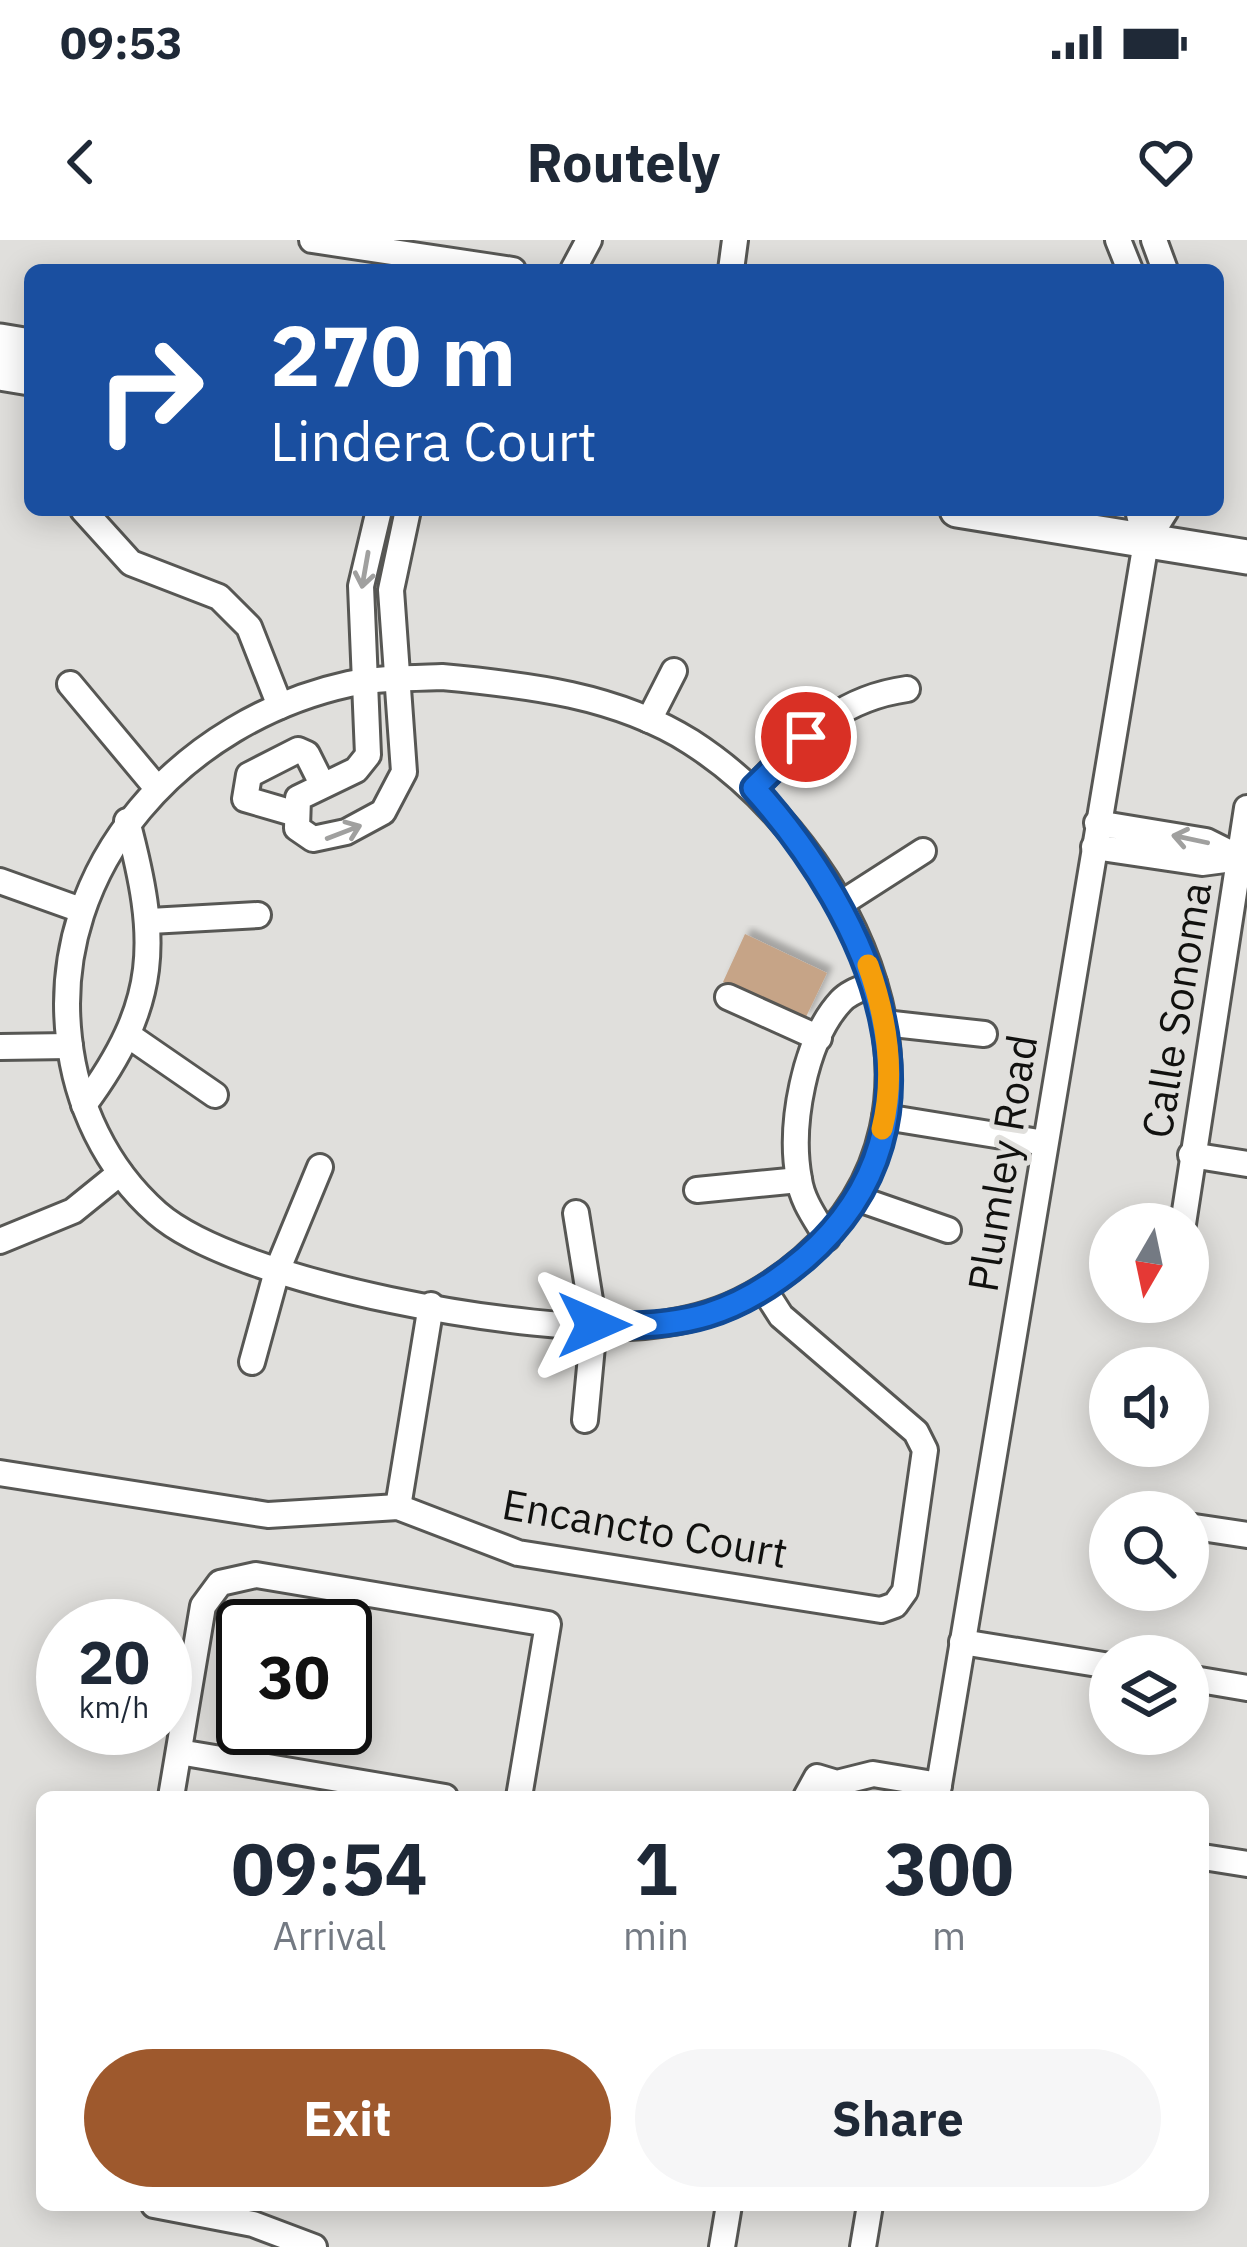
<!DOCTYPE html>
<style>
body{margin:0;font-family:"IBM Plex Sans",sans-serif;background:#f6f6f7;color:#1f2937;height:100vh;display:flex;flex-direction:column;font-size:45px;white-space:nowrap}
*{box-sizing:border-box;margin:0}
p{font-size:39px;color:#747a83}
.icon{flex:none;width:66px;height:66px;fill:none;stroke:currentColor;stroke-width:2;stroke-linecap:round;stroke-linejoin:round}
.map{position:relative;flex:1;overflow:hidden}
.drawer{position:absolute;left:36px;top:1551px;width:1173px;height:420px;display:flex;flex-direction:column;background:#fff;border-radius:18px;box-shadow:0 6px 30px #0003}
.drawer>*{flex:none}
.guide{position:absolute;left:24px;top:24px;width:1200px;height:252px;border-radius:18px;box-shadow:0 6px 30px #0003;background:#1a4fa0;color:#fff;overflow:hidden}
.needle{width:78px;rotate:189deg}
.tools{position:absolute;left:1089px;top:963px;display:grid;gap:24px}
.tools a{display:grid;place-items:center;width:120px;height:120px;border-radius:50%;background:#fff;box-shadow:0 6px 30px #0003;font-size:60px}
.speed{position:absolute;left:36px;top:1359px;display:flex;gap:24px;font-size:60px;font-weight:700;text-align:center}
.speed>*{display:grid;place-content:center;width:156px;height:156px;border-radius:50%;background:#fff;box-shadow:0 6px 30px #0003;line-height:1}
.speed small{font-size:30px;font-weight:400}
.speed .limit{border:6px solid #111;border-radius:18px;background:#fff;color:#111}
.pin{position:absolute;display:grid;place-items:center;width:102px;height:102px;color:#fff;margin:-51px;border:6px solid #fff;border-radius:50%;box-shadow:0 3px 12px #0007}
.me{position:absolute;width:132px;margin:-66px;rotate:90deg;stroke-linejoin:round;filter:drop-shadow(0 0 9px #0008)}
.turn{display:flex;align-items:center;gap:42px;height:252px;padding:0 48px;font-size:54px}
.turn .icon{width:156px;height:156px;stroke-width:2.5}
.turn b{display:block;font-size:84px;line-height:102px}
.eta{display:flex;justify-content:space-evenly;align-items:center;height:204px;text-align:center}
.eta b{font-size:72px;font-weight:800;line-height:84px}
.action{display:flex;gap:24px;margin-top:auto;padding:24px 48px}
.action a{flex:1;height:138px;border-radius:72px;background:#9e592d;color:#fff;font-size:48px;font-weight:800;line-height:138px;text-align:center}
.action a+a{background:#f6f6f7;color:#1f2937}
.status{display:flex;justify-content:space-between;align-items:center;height:84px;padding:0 60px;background:#fff;direction:ltr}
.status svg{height:33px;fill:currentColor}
header{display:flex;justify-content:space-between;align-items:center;height:156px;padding:0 48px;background:#fff;font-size:54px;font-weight:800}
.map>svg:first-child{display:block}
.building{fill:#c6a487;filter:url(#shadow)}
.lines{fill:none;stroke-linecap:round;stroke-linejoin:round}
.minor-casing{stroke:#575754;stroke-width:30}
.major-casing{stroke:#575754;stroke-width:39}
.minor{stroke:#fff;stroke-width:24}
.major{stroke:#fff;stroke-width:33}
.oneway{stroke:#a0a09f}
.route-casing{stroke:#114b97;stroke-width:30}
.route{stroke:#1a73e8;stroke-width:21}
.slow{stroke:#f59e0b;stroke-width:21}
.labels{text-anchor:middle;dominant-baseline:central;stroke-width:10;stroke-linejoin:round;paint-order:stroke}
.street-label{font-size:42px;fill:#11110f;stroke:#e0dfdc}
</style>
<div class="status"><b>09:53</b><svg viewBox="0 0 49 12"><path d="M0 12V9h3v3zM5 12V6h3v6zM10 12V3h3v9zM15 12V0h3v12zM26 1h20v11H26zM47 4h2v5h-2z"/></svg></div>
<header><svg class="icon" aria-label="back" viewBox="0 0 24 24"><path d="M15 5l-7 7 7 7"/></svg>Routely<svg class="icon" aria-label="heart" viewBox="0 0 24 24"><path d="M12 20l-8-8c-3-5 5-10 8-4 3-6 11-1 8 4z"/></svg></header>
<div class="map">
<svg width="1247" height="2007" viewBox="0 0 1247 2007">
<defs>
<filter id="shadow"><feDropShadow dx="6" dy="-6" stdDeviation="3" flood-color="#0004"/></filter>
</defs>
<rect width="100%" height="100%" fill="#e0dfdc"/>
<polygon class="building" points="745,694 827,733 805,779 723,742"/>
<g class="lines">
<defs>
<g id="minor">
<polyline points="312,0 513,30"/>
<polyline points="1118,0 1130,30"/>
<polyline points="1154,0 1165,30"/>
<polyline points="573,30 589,0"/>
<polyline points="731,30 735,0"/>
<polyline points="83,270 131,323 219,357 249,387 280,466"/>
<polyline points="379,270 361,346 368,515 356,530 298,558 297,588 313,599 346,592 383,572 404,532 391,350 408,270"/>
<polyline points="1138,270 1146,302"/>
<path d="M442,437C527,445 617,455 691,502C854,607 979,867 803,1019C754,1061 708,1080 644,1086C535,1096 238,1044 157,973C106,928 76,864 69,798C49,624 185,480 349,444C379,438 411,438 442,437Z"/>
<polyline points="70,444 156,547"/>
<polyline points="649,480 674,431"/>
<path d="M754,548C803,499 836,459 907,449"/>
<polyline points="293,573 245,559 249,535 298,510 307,514 322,544"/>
<polyline points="1094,607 1202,623 1240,618 1206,601 1097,583"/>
<polyline points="0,641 81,670"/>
<polyline points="842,663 923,611"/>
<polyline points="150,681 258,675"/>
<polyline points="728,757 819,798"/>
<polyline points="884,783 984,794"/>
<polyline points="128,795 215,855"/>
<polyline points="0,807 70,806"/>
<path d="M84,865C160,762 159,701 127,581"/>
<polyline points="885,877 1045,903"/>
<polyline points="1191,915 1247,924"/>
<polyline points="697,950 799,940"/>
<polyline points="856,958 948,990"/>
<polyline points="576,973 594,1085 585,1180"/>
<polyline points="1183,984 1247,568"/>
<path d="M827,998C816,979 802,961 799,939C789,886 804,801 841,761C849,752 863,748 874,743"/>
<polyline points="0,1001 73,971 120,933"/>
<polyline points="1188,1028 1189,1039"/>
<polyline points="252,1122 277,1031 320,927"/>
<polyline points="0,1233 268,1275 398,1267 518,1313 881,1370 895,1365 905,1351 925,1210 916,1192 781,1076 765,1051"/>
<polyline points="398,1267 431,1065"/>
<polyline points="1188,1286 1247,1295"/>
<polyline points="962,1402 1110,1426"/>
<polyline points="1188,1438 1247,1448"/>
<polyline points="179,1512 445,1557"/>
<polyline points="171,1557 203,1366 220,1343 256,1335 548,1384 519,1557"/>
<polyline points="806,1557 817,1537 837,1543 873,1534 939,1545"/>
<polyline points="937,1557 1146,302 1166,270"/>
<polyline points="1203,1617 1247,1624"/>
<polyline points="154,1965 253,1984 314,2007"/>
<polyline points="722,2007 729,1965"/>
<polyline points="863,2007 870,1965"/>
</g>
<g id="major">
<polyline points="0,101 30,106"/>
<polyline points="0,133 30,138"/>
<polyline points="957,270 1247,317"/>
</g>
</defs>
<use href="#minor" class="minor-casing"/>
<use href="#major" class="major-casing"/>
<use href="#minor" class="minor"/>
<use href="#major" class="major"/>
</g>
<defs><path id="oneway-shaft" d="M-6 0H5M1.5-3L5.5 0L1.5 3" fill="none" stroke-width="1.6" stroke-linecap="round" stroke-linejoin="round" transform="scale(3)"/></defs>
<g class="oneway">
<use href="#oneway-shaft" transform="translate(365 330) rotate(100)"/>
<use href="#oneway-shaft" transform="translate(344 592) rotate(-21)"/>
<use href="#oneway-shaft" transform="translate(1190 599) rotate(-168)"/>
</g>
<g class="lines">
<defs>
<path id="route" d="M594,1085C682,1089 737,1076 805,1018C964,880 869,676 754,548L806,497"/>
</defs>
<use href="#route" class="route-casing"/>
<use href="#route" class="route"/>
<path class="slow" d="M868,725C886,776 896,834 882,889"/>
</g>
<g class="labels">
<g class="street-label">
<text transform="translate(1176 770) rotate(-81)">Calle Sonoma</text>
<text transform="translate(1002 923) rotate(-81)">Plumley Road</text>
<text transform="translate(645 1288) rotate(10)">Encancto Court</text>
</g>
</g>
</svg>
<div class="tools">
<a><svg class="needle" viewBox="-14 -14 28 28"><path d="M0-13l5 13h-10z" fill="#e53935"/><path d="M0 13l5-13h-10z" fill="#747a83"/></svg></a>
<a><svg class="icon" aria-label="sound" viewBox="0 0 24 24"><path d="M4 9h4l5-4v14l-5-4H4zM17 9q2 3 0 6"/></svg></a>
<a><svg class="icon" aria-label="search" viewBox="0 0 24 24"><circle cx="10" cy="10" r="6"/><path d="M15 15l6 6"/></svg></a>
<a><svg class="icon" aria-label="layers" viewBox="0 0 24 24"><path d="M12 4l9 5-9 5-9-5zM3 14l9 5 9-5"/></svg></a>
</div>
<div class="speed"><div>20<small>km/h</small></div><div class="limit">30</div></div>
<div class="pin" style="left:806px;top:497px;background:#d93025"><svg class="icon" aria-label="arrive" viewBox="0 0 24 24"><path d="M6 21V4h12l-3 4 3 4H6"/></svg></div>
<svg class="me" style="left:594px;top:1085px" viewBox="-20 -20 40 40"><path d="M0-17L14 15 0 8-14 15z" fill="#1a73e8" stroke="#fff" stroke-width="4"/></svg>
<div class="guide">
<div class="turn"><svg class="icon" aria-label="right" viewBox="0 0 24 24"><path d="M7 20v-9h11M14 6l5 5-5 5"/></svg><div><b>270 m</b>Lindera Court</div></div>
</div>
<section class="drawer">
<div class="eta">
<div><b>09:54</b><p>Arrival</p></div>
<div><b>1</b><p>min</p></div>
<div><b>300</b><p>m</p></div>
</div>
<div class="action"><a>Exit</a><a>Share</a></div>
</section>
</div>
